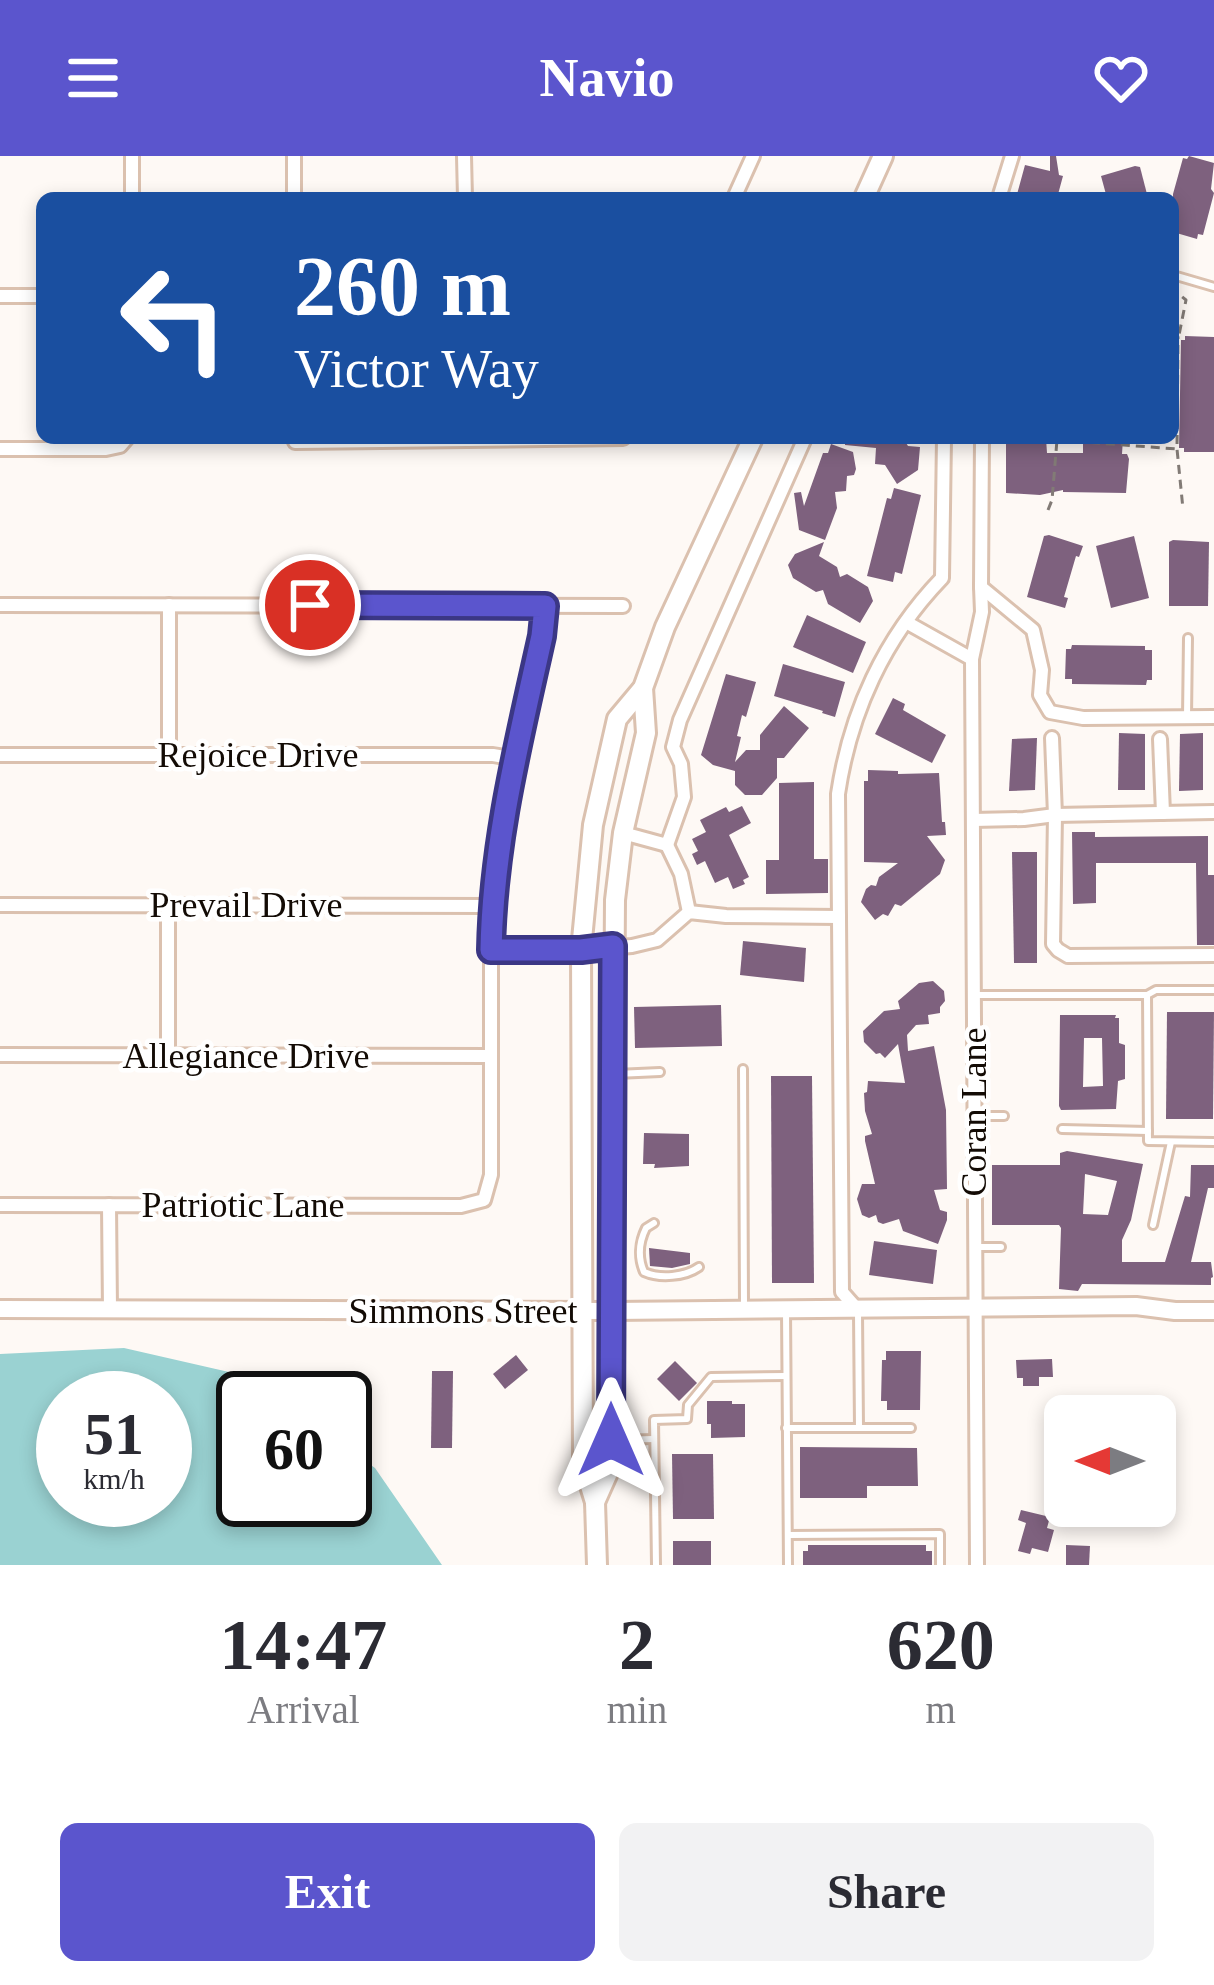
<!DOCTYPE html>
<style>
body{margin:0;font-family:Georgia,serif;background:#f2f2f3;color:#2b2b33;height:100vh;display:flex;flex-direction:column;font-size:45px;white-space:nowrap}
*{box-sizing:border-box;margin:0}
p{font-size:39px;color:#7c7c81}
.icon{flex:none;width:66px;height:66px;fill:none;stroke:currentColor;stroke-width:2;stroke-linecap:round;stroke-linejoin:round}
.map{position:relative;height:1409px;overflow:hidden}
.drawer{display:flex;flex-direction:column;background:#fff;flex:1}
.drawer>*{flex:none}
.banner{position:absolute;left:36px;top:36px;width:1143px;height:252px;border-radius:18px;box-shadow:0 6px 18px #0003;background:#1a4fa0;color:#fff;overflow:hidden}
.needle{width:78px;rotate:270deg}
.buttons{position:absolute;left:1044px;top:1239px;display:grid;gap:24px}
.buttons a{display:grid;place-items:center;width:132px;height:132px;border-radius:18px;background:#fff;box-shadow:0 6px 18px #0003;font-size:60px}
.speed{position:absolute;left:36px;top:1215px;display:flex;gap:24px;font-size:60px;font-weight:700;text-align:center}
.speed>*{display:grid;place-content:center;width:156px;height:156px;border-radius:50%;background:#fff;box-shadow:0 6px 18px #0003;line-height:1}
.speed small{font-size:30px;font-weight:400}
.speed .limit{border:6px solid #111;border-radius:18px;background:#fff;color:#111}
.pin{position:absolute;display:grid;place-items:center;width:102px;height:102px;color:#fff;margin:-51px;border:6px solid #fff;border-radius:50%;box-shadow:0 3px 12px #0007}
.me{position:absolute;width:132px;margin:-66px;rotate:0deg;stroke-linejoin:round;filter:drop-shadow(0 0 9px #0008)}
.turn{display:flex;align-items:center;gap:42px;height:252px;padding:0 60px;font-size:54px}
.turn .icon{width:156px;height:156px;stroke-width:2.5}
.turn b{display:block;font-size:84px;line-height:102px}
.eta{display:flex;justify-content:space-evenly;align-items:center;height:204px;text-align:center}
.eta b{font-size:72px;font-weight:700;line-height:84px}
.action{display:flex;gap:24px;margin-top:auto;padding:24px 60px}
.action a{flex:1;height:138px;border-radius:18px;background:#5b55cd;color:#fff;font-size:48px;font-weight:700;line-height:138px;text-align:center}
.action a+a{background:#f2f2f3;color:#2b2b33}
header{display:flex;justify-content:space-between;align-items:center;height:156px;padding:0 60px;background:#5b55cd;color:#fff;font-size:54px;font-weight:700}
.map>svg:first-child{display:block}
.water{fill:#9ad2d2;fill-rule:evenodd}
.building{fill:#7e617e;fill-rule:evenodd}
.lines{fill:none;stroke-linecap:round;stroke-linejoin:round}
.service-casing{stroke:#dbc1af;stroke-width:12}
.minor-casing{stroke:#dbc1af;stroke-width:18}
.secondary-casing{stroke:#dbc1af;stroke-width:22}
.primary-casing{stroke:#dbc1af;stroke-width:24}
.path{stroke:#827b76;stroke-width:3;stroke-dasharray:9 6;stroke-linecap:butt}
.service{stroke:#fff;stroke-width:6}
.minor{stroke:#fff;stroke-width:12}
.secondary{stroke:#fff;stroke-width:16}
.primary{stroke:#fff;stroke-width:18}
.route-casing{stroke:#3b3785;stroke-width:30}
.route{stroke:#5b55cd;stroke-width:21}
.labels{text-anchor:middle;dominant-baseline:central;stroke-width:9;stroke-linejoin:round;paint-order:stroke}
.street-label{font-size:36px;fill:#130b05;stroke:#fff}
</style>
<header><svg class="icon" aria-label="menu" viewBox="0 0 24 24"><path d="M4 6h16M4 12h16M4 18h16"/></svg>Navio<svg class="icon" aria-label="heart" viewBox="0 0 24 24"><path d="M12 20l-8-8c-3-5 5-10 8-4 3-6 11-1 8 4z"/></svg></header>
<div class="map">
<svg width="1214" height="1409" viewBox="0 0 1214 1409">
<rect width="100%" height="100%" fill="#fef9f5"/>
<path class="water" d="M124,1192L242,1219L275,1242H243V1344H345V1291L375,1312L442,1409H0V1198ZM63,1242H165V1344H63Z"/>
<g class="building">
<polygon points="1050,0 1056,0 1059,19 1063,20 1057,42 1016,42 1025,9 1050,15"/>
<polygon points="1189,0 1214,7 1211,33 1214,37 1203,79 1198,78 1197,83 1173,76 1173,38 1183,2 1187,3"/>
<polygon points="1135,10 1140,11 1148,42 1107,42 1101,20"/>
<polygon points="1185,180 1214,181 1214,296 1184,296 1184,292 1179,292 1181,184 1185,184"/>
<polygon points="845,282 903,282 908,290 920,291 918,314 897,328 885,309 875,308 876,292 845,289"/>
<polygon points="1006,282 1046,282 1047,297 1083,297 1083,282 1123,282 1122,298 1127,298 1129,303 1126,337 1063,336 1063,334 1040,339 1006,337"/>
<polygon points="831,288 853,296 856,313 854,319 847,320 846,335 835,336 837,352 825,384 799,374 794,337 801,336 804,350 823,297 828,297"/>
<polygon points="894,332 921,339 902,418 895,416 893,426 867,420 887,342 891,343"/>
<polygon points="1049,379 1083,390 1079,401 1076,400 1064,441 1068,442 1065,452 1027,441 1044,380"/>
<polygon points="1134,380 1149,442 1111,452 1096,390"/>
<polygon points="1173,384 1209,386 1208,450 1169,450 1169,386"/>
<polygon points="824,386 819,400 837,411 840,421 847,418 868,431 873,445 860,467 828,448 823,434 816,436 793,422 788,409 795,398"/>
<polygon points="807,459 866,486 853,517 793,491"/>
<polygon points="1072,489 1145,490 1145,494 1152,494 1152,524 1147,524 1146,529 1072,528 1072,523 1065,523 1066,493 1071,493"/>
<polygon points="783,508 845,526 835,561 822,557 823,555 774,540"/>
<polygon points="726,518 756,526 746,561 742,559 737,580 741,581 735,606 746,594 760,594 760,579 784,550 809,572 784,602 777,602 777,622 762,639 745,639 735,629 735,615 713,609 701,599"/>
<polygon points="893,542 905,548 903,554 946,579 932,607 875,578"/>
<polygon points="1119,577 1145,578 1145,634 1118,634"/>
<polygon points="1203,577 1203,634 1179,635 1180,578"/>
<polygon points="1037,582 1035,634 1009,635 1012,583"/>
<polygon points="868,614 898,615 898,618 939,617 942,666 945,666 946,679 927,680 945,704 940,718 901,750 895,748 888,760 883,758 875,764 861,746 866,733 871,729 876,730 879,721 898,707 864,706 864,625 868,625"/>
<polygon points="814,626 814,703 828,703 828,737 766,738 766,704 779,704 779,627"/>
<polygon points="742,650 751,667 729,679 749,721 743,724 745,728 733,733 728,721 715,727 705,705 697,709 692,698 698,695 692,683 706,676 700,664 726,651 729,656"/>
<polygon points="1072,676 1095,676 1095,681 1208,680 1208,719 1214,719 1214,789 1197,789 1196,707 1096,707 1096,747 1073,748"/>
<polygon points="1012,696 1037,696 1037,807 1014,807"/>
<polygon points="743,785 806,792 804,826 740,819"/>
<polygon points="933,825 944,835 945,845 940,851 940,857 928,859 929,868 916,869 907,879 908,895 934,890 946,954 947,1033 934,1034 940,1054 947,1056 947,1064 938,1088 903,1075 899,1063 883,1068 878,1066 876,1059 869,1062 862,1059 857,1043 862,1028 875,1028 865,985 865,980 872,978 865,955 864,937 867,936 868,925 905,927 898,888 885,902 880,897 876,898 864,886 863,875 884,855 900,853 898,845 919,827"/>
<polygon points="721,849 722,890 635,892 634,851"/>
<polygon points="1167,856 1214,856 1213,963 1166,963"/>
<path d="M1060,859H1116L1115,862H1119V887L1125,889V923L1118,925L1116,953L1061,954L1059,950ZM1084,882H1102L1103,930L1083,931Z"/>
<polygon points="771,920 812,920 814,1127 772,1127"/>
<polygon points="644,977 689,978 689,1010 654,1012 655,1008 643,1008"/>
<path d="M1067,995L1143,1008L1131,1064L1122,1084V1106H1165L1185,1040L1190,1041L1191,1009H1214V1032H1208L1191,1106H1211L1213,1121L1211,1122V1129L1082,1128L1078,1135L1059,1133L1061,1072L1059,1069H992V1009H1060V997ZM1085,1018L1117,1025L1108,1059L1083,1058Z"/>
<polygon points="874,1085 937,1094 933,1128 869,1119"/>
<polygon points="649,1092 690,1097 690,1108 672,1112 650,1110"/>
<polygon points="886,1195 921,1195 920,1254 887,1254 887,1245 881,1245 882,1204 886,1204"/>
<polygon points="516,1199 528,1214 505,1233 493,1218"/>
<polygon points="1052,1203 1053,1221 1039,1221 1039,1230 1023,1230 1023,1222 1017,1222 1016,1204"/>
<polygon points="675,1205 697,1227 679,1245 657,1223"/>
<polygon points="432,1215 453,1215 452,1292 431,1292"/>
<polygon points="707,1245 732,1245 732,1248 745,1248 745,1281 711,1282 711,1268 707,1268"/>
<polygon points="800,1291 917,1292 918,1330 867,1330 867,1342 800,1342"/>
<polygon points="672,1298 713,1298 714,1363 673,1363"/>
<polygon points="1021,1354 1050,1361 1047,1372 1054,1374 1048,1396 1032,1392 1030,1398 1018,1395 1026,1367 1018,1364"/>
<rect x="673" y="1385" width="38" height="24"/>
<polygon points="808,1389 926,1389 926,1395 932,1395 932,1409 803,1409 803,1395 808,1395"/>
<polygon points="1066,1389 1090,1390 1089,1409 1066,1409"/>
</g>
<g class="lines">
<defs>
<g id="service">
<polyline points="1173,119 1214,131"/>
<polyline points="1187,561 1188,482"/>
<polyline points="974,839 1147,839 1156,834 1214,834"/>
<polyline points="1147,839 1148,985 1214,986"/>
<polyline points="743,913 744,1150"/>
<polyline points="616,918 660,916"/>
<polyline points="978,960 1004,960"/>
<polyline points="1062,973 1148,975"/>
<path d="M654,1067L646,1072C639,1086 638,1102 644,1116C660,1123 685,1121 699,1111"/>
<polyline points="1153,1069 1171,986"/>
<polyline points="978,1091 1001,1091"/>
<polyline points="786,1155 788,1409"/>
<polyline points="786,1272 859,1272 858,1157"/>
<polyline points="860,1272 911,1272"/>
<polyline points="615,1284 654,1283"/>
<polyline points="788,1379 940,1378 940,1409"/>
<polyline points="656,1409 654,1264 687,1263 688,1249 711,1221 786,1220"/>
</g>
<g id="minor">
<polyline points="132,0 132,42"/>
<polyline points="294,0 294,42"/>
<polyline points="464,0 465,42"/>
<polyline points="734,42 753,0"/>
<polyline points="999,42 1012,0"/>
<polyline points="0,140 42,140"/>
<polyline points="295,282 295,286 623,282"/>
<polyline points="982,282 981,431 1033,474 1042,514 1040,539 1050,556 1083,562 1214,561"/>
<polyline points="0,293 106,293 120,290 127,282"/>
<polyline points="0,449 623,450"/>
<polyline points="169,449 169,599"/>
<polyline points="906,466 972,503"/>
<polyline points="1052,582 1055,659 1053,788 1058,794 1068,800 1214,799"/>
<polyline points="1160,583 1163,657"/>
<polyline points="0,599 493,599 516,603"/>
<polyline points="973,664 1024,663 1055,659 1214,656"/>
<polyline points="623,677 667,689 684,641 681,608 673,591 680,564 805,282"/>
<polyline points="667,689 681,718 689,756"/>
<polyline points="0,749 492,750"/>
<polyline points="168,749 168,900"/>
<polyline points="491,793 581,794 632,790 657,784 689,756 726,760 839,761"/>
<polyline points="0,899 491,900"/>
<polyline points="0,1049 461,1050 484,1044 491,1019 491,793 494,719 505,654 544,471 545,450"/>
<polyline points="109,1049 110,1154"/>
<path d="M857,1153L842,1136L838,638C850,557 884,482 942,422L944,282"/>
<polyline points="977,1409 972,503 982,456 981,431"/>
</g>
<polyline id="secondary" points="0,1153 612,1155 1136,1150 1175,1155 1214,1155"/>
<g id="primary">
<polyline points="864,42 883,0"/>
<polyline points="595,1346 611,1310 615,744 623,677 646,577 643,532"/>
<polyline points="597,1409 595,1346 583,1307 581,794 593,669 617,563 643,532 665,471 753,282"/>
</g>
</defs>
<use href="#service" class="service-casing"/>
<use href="#minor" class="minor-casing"/>
<use href="#secondary" class="secondary-casing"/>
<use href="#primary" class="primary-casing"/>
<g class="path">
<polyline points="1177,129 1176,136 1186,144 1179,179"/>
<polyline points="1173,186 1178,181 1177,293 1183,353"/>
<polyline points="1048,354 1052,344 1057,284 1177,293"/>
</g>
<use href="#service" class="service"/>
<use href="#minor" class="minor"/>
<use href="#secondary" class="secondary"/>
<use href="#primary" class="primary"/>
</g>
<g class="lines">
<defs>
<path id="route" d="M310,449L545,450L542,480C519,584 493,686 491,794H581L613,790L611,1284"/>
</defs>
<use href="#route" class="route-casing"/>
<use href="#route" class="route"/>
</g>
<g class="labels">
<g class="street-label">
<text x="258" y="599">Rejoice Drive</text>
<text x="246" y="749">Prevail Drive</text>
<text x="246" y="900">Allegiance Drive</text>
<text transform="translate(974 956) rotate(-90)">Coran Lane</text>
<text x="243" y="1049">Patriotic Lane</text>
<text x="463" y="1155">Simmons Street</text>
</g>
</g>
</svg>
<div class="buttons">
<a><svg class="needle" viewBox="-14 -14 28 28"><path d="M0-13l5 13h-10z" fill="#e53935"/><path d="M0 13l5-13h-10z" fill="#7c7c81"/></svg></a>
</div>
<div class="speed"><div>51<small>km/h</small></div><div class="limit">60</div></div>
<div class="pin" style="left:310px;top:449px;background:#d93025"><svg class="icon" aria-label="arrive" viewBox="0 0 24 24"><path d="M6 21V4h12l-3 4 3 4H6"/></svg></div>
<svg class="me" style="left:611px;top:1284px" viewBox="-20 -20 40 40"><path d="M0-17L14 15 0 8-14 15z" fill="#5b55cd" stroke="#fff" stroke-width="4"/></svg>
<div class="banner">
<div class="turn"><svg class="icon" aria-label="left" viewBox="0 0 24 24"><path d="M17 20v-9H6M10 6l-5 5 5 5"/></svg><div><b>260 m</b>Victor Way</div></div>
</div>
</div>
<section class="drawer">
<div class="eta">
<div><b>14:47</b><p>Arrival</p></div>
<div><b>2</b><p>min</p></div>
<div><b>620</b><p>m</p></div>
</div>
<div class="action"><a>Exit</a><a>Share</a></div>
</section>
